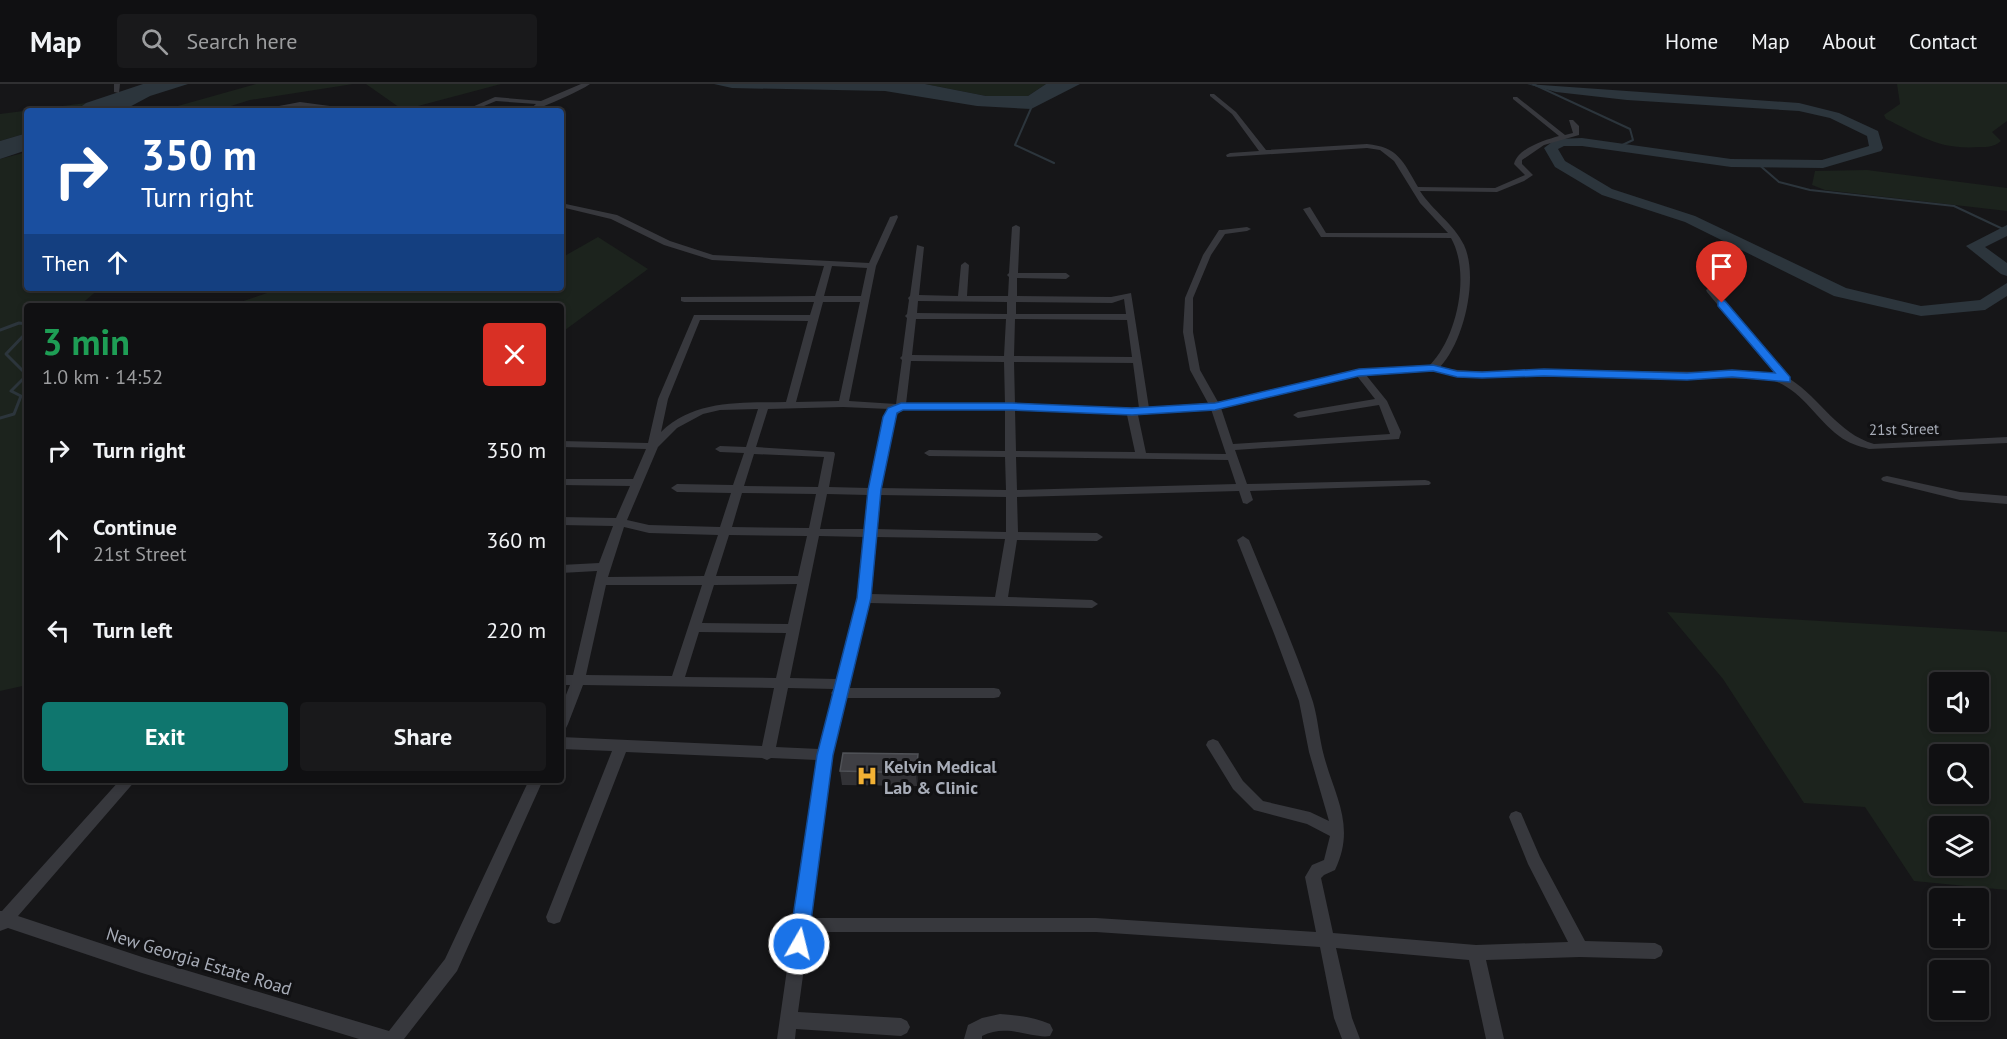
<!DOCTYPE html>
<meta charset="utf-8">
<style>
body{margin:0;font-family:"PT Sans",sans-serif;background:#19191b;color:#f1f3f6;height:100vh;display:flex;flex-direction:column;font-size:22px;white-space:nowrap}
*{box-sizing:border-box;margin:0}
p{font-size:20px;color:#9c9d9f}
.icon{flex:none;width:33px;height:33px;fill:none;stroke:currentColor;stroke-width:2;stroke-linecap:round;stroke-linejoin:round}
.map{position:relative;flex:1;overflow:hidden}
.panel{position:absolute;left:24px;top:219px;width:540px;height:480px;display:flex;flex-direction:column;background:#101012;border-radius:6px;box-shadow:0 3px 9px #0003,0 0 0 2px #303032}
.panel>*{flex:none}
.top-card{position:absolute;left:24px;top:24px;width:540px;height:183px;border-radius:6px;box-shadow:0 3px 9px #0003,0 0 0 2px #303032;background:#1a4fa0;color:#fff;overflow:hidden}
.tools{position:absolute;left:1929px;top:588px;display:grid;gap:12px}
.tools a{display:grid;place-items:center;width:60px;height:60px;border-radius:6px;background:#101012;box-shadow:0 3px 9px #0003,0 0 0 2px #303032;font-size:30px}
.pin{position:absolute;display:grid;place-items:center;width:51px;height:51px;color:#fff;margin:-62px -26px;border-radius:50% 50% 50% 0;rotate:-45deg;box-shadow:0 0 6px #0007}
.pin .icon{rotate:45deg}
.me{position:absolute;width:66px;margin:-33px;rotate:8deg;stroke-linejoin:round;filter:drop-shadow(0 0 4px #0008)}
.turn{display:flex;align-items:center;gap:21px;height:126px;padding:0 18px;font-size:27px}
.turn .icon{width:78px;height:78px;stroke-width:2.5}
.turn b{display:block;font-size:42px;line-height:51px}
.then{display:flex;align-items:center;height:57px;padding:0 18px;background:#0003;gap:12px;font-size:22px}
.round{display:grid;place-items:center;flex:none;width:63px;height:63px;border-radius:6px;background:#19191b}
.headline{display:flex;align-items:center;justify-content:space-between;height:102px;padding:0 18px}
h1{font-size:36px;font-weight:800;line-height:45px;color:#1e9e55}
.button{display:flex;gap:12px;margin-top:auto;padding:12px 18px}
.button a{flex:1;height:69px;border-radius:6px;background:#0f766e;color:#fff;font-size:24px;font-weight:800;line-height:69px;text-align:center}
.button a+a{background:#19191b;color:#f1f3f6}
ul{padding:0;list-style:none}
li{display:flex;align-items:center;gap:18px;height:90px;padding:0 18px}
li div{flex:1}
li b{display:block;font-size:22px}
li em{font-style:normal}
header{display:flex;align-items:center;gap:36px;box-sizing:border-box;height:84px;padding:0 30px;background:#101012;border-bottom:2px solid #303032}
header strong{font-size:28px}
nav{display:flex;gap:33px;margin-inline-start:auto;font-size:21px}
.search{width:420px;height:54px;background:#19191b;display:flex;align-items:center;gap:15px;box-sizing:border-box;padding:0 21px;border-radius:6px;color:#9c9d9f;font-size:22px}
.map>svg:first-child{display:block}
.green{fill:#1c231d;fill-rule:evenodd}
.water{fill:#2c353c}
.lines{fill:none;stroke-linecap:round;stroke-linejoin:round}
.stream-far1{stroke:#2c353c;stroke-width:2}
.stream{stroke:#2c353c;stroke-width:3}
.river{fill:#2c353c;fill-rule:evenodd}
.street{fill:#37383d;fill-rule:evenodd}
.wall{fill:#323236}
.shaded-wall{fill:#212124}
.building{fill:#3f3f44;stroke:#4f5156;stroke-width:1.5}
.route{fill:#1a73e8;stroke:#114b97;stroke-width:1.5}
.labels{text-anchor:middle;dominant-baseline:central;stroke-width:6;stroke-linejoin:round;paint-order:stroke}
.street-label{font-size:15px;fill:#a8adb8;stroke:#111113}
.near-poi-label{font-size:18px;font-weight:bold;fill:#a8adb8;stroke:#111113;text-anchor:start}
.near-street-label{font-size:18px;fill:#a8adb8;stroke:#111113}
</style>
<header>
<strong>Map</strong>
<div class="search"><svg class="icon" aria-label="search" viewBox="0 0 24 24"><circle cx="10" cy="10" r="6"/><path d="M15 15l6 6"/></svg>Search here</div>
<nav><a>Home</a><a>Map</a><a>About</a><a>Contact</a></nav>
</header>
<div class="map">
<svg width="2007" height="955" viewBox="0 0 2007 955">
<rect width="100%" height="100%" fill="#161618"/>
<g class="green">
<polygon points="256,0 353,0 250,16 215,27 160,27"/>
<polygon points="366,0 501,0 403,26"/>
<polygon points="925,0 1046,0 1028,12 986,12"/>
<path d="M1897,0H2007V37L1992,48L2001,57C1994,63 1988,63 1979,63C1939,66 1921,52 1886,35L1884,31L1900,20Z"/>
<polygon points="86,19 75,27 27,27 27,49 0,57 0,30"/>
<polygon points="27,68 27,204 100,204 79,222 27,222 27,601 0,607 0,75"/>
<polygon points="1867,86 2007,104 2007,127 1825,106 1812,101 1815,87"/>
<polygon points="598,153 648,185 561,249 561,222 229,222 267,209 347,208 370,204 561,204 561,174"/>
<path d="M1667,528L2007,548V806L1914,797L1865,723L1804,719L1723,595ZM1940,598H1978V638H1940ZM1940,670H1978V710H1940ZM1940,742H1978V782H1940Z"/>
</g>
<g class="water">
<polygon points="143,0 188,0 150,12 122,27 75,27 86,19"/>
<polygon points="714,0 925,0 986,12 1028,12 1046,0 1080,0 1031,25 977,22 885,7 732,4"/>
<polygon points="27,49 27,66 0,75 0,57"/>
</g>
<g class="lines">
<g class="stream-far1">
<polyline points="1533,0 1630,45 1633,56 1618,63"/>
<polyline points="1032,22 1015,61 1054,79"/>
<polyline points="1757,79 1779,98 1810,106 1954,122 2005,146"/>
</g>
<g class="stream">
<polyline points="0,246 19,239 27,240"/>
<polyline points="27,248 6,270 27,291"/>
<polyline points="0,334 14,330 21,312 11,307 27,291"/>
</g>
<g class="river">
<polygon points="1527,0 1799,19 1839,29 1878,47 1883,64 1881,67 1823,84 1731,83 1582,62 1564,62 1558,65 1565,77 1612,105 1695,132 1846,204 1921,222 1980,216 2007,199 2007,212 1985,226 1921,232 1834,212 1685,138 1602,111 1555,83 1544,64 1556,55 1582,54 1731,75 1822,76 1869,62 1867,52 1830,34 1799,27 1627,16 1556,8"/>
<polygon points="2007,141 2007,152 1985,163 2007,179 2007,192 2001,190 1966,162"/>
</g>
<g class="street">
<polygon points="114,0 120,0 119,9 114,8"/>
<path d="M581,0H590C582,6 536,27 528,27L536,20L496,17L472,27H463L495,13L541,17Z"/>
<path d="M1210,10H1214L1236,28L1266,66L1367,60C1398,63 1403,77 1418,103L1495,104L1525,91L1514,80C1518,64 1545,56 1559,52L1513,15V13H1517L1565,51L1573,49L1569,36H1573L1579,42V51L1544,61L1522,76V80L1533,91L1524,97L1497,108L1420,107C1433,127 1454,140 1464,161C1479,193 1464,258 1440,283C1474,291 1509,286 1545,286C1620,286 1695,288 1770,289L1776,291L1707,208L1706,206L1710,203L1713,204L1790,295C1821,315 1837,349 1874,360L2007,353V359L1869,365C1858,362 1848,359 1839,352C1814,333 1801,304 1769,295L1543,292L1482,294L1457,293L1433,287L1366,291L1387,317L1401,348L1399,355L1235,366L1247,400L1425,396L1429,397L1431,399L1429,401L1250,407L1253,416L1247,420L1243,419L1239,407L1017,413L1018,448L1097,449L1103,453L1097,457L1017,456L1008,513L1092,516L1098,520L1092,524L869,519L848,604H994L999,605L1001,609L999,613L994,614H846L832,671L811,834H1096L1316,848L1305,793L1312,781L1324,776L1330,752L1307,740L1254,726L1233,705L1206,661L1208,657L1213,655L1218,657L1243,697L1263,717L1310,728L1329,737L1309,668L1299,617L1275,552L1237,456L1243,452L1249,456C1271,510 1295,563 1313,618C1318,635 1319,654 1324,672C1335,713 1356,742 1335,786L1324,791L1321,794L1333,849L1476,861L1568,858L1528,780L1509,733L1511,729L1516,727L1521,729L1540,773L1585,857L1655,859L1661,862L1663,867L1661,872L1655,875L1580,873L1486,876L1504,955H1486L1469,876L1336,864L1352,934L1360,955H1342L1334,934L1320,863L1096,848H809L798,928L901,934L907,937L910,943L907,949L901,952L796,945L795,955H777L817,676L771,674L767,676L762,674L626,668L560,838L554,840L548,838L546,833L612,667L561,665V653L762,662L774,604L583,601L568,640L566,644L561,645V623L570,601H561V591H573L597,487L561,489V481L599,479L613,442L561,441V433L616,434L630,402L561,401V395H633L646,365L561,363V357L648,359L658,315L694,231H810L814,218H684L681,217V213L815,212L824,182L712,176L664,161L611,135L561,123V119L617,131L670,157L713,171L869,179L890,133L897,131L898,133L876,182L849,317L896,320L902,276L900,274L902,272L907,234L905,232L907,230L909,216L908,214L910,212L917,161L924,163L919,211L958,212L961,181L965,178L969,181L967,212H1008L1009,193L1007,191L1009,189L1012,143L1016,141L1020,143L1018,189H1066L1070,192L1066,195L1017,194V212L1111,213L1131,209L1149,324L1208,319L1190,286L1183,248L1185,214L1203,171L1219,146H1222L1247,143L1251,145L1247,147L1225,150L1211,171L1193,214V248L1200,286L1218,318L1359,286L1430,281C1457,254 1471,189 1451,154L1324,153H1321L1303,125L1310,123L1326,149H1448L1420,119L1394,77L1380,66L1367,64L1227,73L1226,71L1230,69L1259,67L1232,30L1210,12ZM832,182L867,184L861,212H824ZM1124,215L1126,230H1016V218L1112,219ZM918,217L1007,218V230L917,229ZM823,218H860L839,317L796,318ZM916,235H1006L1004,272L912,271ZM1015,235L1127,236L1132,273L1014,272ZM700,236L808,237L786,318C742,319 695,315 661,348L668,315ZM911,277L1004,278L1005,320H906ZM1014,278L1133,279L1139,324L1015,320ZM1357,292L1375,315L1298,328L1293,331L1298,334L1379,321L1390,350L1233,360L1221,324ZM843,323L889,325L884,333L869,404L829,403L835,370L834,368L756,363L768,325ZM758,325L746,363L720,362L715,365L720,368L744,369L733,401L677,400L671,404L677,408L731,409L720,443L649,441L627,436L658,363L677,344L703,330L720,326ZM1211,325L1226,370L1146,369L1138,331ZM903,326H1005V367L929,366L924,369L929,372L1005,373L1006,406L880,404L894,333ZM1015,326L1127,331L1135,368L1016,367ZM754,370L824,373L818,403L744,402ZM1016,373L1228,376L1236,400L1017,406ZM742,409L816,410L809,444L732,443ZM827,410L868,411L865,445H820ZM879,411L1006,413V448L876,445ZM624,443L649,449L718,451L704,492L608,493ZM729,451L807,452L798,492H716ZM819,452L864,453L858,514L837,595L790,594ZM875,453L1005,455L995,513L871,510ZM797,500L788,540L702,539L714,501ZM606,501H702L672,592L586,591ZM699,548L786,549L776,594L685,593ZM788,604L834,605L831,609L833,612L819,665L776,663Z"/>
<path d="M300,18L352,25L355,27C337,27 317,21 299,22C283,23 268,27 252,27Z"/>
<polygon points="1887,392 1960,408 2007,412 2007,420 1960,416 1883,397 1881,395 1883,393"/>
<polygon points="120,696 136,696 18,832 142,873 389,947 445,875 529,696 543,696 457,887 404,955 359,955 142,889 8,844 0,847 0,827 2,827"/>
<path d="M1000,930C1016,931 1034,933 1050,940L1053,946L1050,952C1032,955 1007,939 982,952V955H964L968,941L982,934Z"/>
</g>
</g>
<polygon class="wall" points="918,670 919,684 917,702 842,701 840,687"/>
<polygon class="shaded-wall" points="918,670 919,684 917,702 916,689"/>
<polygon class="building" points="843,669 918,670 916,689 840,687"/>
<polygon class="route" points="1722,216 1725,217 1790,293 1790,298 1732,293 1687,296 1544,292 1482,294 1457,293 1433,287 1359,292 1215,326 1132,331 1012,326 903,326 897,329 881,406 871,514 833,671 808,860 805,866 799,869 792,866 789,860 817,671 857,514 868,406 883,333 888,324 901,319 1012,319 1132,324 1215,319 1359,285 1433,281 1457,287 1482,288 1544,285 1687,289 1732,286 1775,289 1718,222 1718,217"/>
<defs>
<symbol id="hospital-bare" viewBox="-9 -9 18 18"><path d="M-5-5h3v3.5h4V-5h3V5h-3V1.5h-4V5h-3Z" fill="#f2b134" stroke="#111113" stroke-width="2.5" paint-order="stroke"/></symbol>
</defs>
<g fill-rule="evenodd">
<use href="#hospital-bare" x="852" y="677" width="30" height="30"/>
</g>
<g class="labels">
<g class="street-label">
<text transform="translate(1904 345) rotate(-1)">21st Street</text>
</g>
<g class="near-poi-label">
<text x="884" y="682">Kelvin Medical<tspan x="884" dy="21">Lab &amp; Clinic</tspan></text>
</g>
<g class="near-street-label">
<text transform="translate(199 877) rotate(17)">New Georgia Estate Road</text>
</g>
</g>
</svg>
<div class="tools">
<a><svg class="icon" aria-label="sound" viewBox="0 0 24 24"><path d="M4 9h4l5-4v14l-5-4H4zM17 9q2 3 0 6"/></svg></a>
<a><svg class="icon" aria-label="search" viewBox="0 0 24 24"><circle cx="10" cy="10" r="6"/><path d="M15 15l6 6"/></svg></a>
<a><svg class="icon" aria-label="layers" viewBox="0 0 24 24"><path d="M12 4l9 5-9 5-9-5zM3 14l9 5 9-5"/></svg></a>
<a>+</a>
<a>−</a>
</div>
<div class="pin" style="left:1722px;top:219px;background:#d93025"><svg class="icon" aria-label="arrive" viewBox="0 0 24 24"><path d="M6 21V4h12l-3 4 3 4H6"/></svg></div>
<svg class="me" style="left:799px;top:860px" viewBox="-20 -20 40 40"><circle r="17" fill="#1a73e8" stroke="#fff" stroke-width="3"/><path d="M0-11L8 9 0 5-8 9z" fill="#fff"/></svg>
<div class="top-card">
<div class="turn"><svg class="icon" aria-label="right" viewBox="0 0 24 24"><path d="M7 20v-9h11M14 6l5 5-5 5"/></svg><div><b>350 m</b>Turn right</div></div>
<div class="then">Then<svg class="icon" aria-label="ahead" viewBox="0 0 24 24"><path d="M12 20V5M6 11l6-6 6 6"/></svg></div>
</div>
<section class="panel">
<div class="headline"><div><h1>3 min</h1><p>1.0 km · 14:52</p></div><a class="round" style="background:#d93025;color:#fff"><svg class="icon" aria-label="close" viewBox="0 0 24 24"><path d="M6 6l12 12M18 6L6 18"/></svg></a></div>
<ul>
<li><svg class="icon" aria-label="right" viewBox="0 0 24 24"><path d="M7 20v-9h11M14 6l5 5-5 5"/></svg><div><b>Turn right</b></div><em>350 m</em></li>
<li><svg class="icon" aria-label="ahead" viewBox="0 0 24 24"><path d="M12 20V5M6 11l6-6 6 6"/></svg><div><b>Continue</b><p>21st Street</p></div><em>360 m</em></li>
<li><svg class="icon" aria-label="left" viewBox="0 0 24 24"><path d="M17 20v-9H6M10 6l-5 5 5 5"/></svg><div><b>Turn left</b></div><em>220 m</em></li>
</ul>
<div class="button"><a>Exit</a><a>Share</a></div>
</section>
</div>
